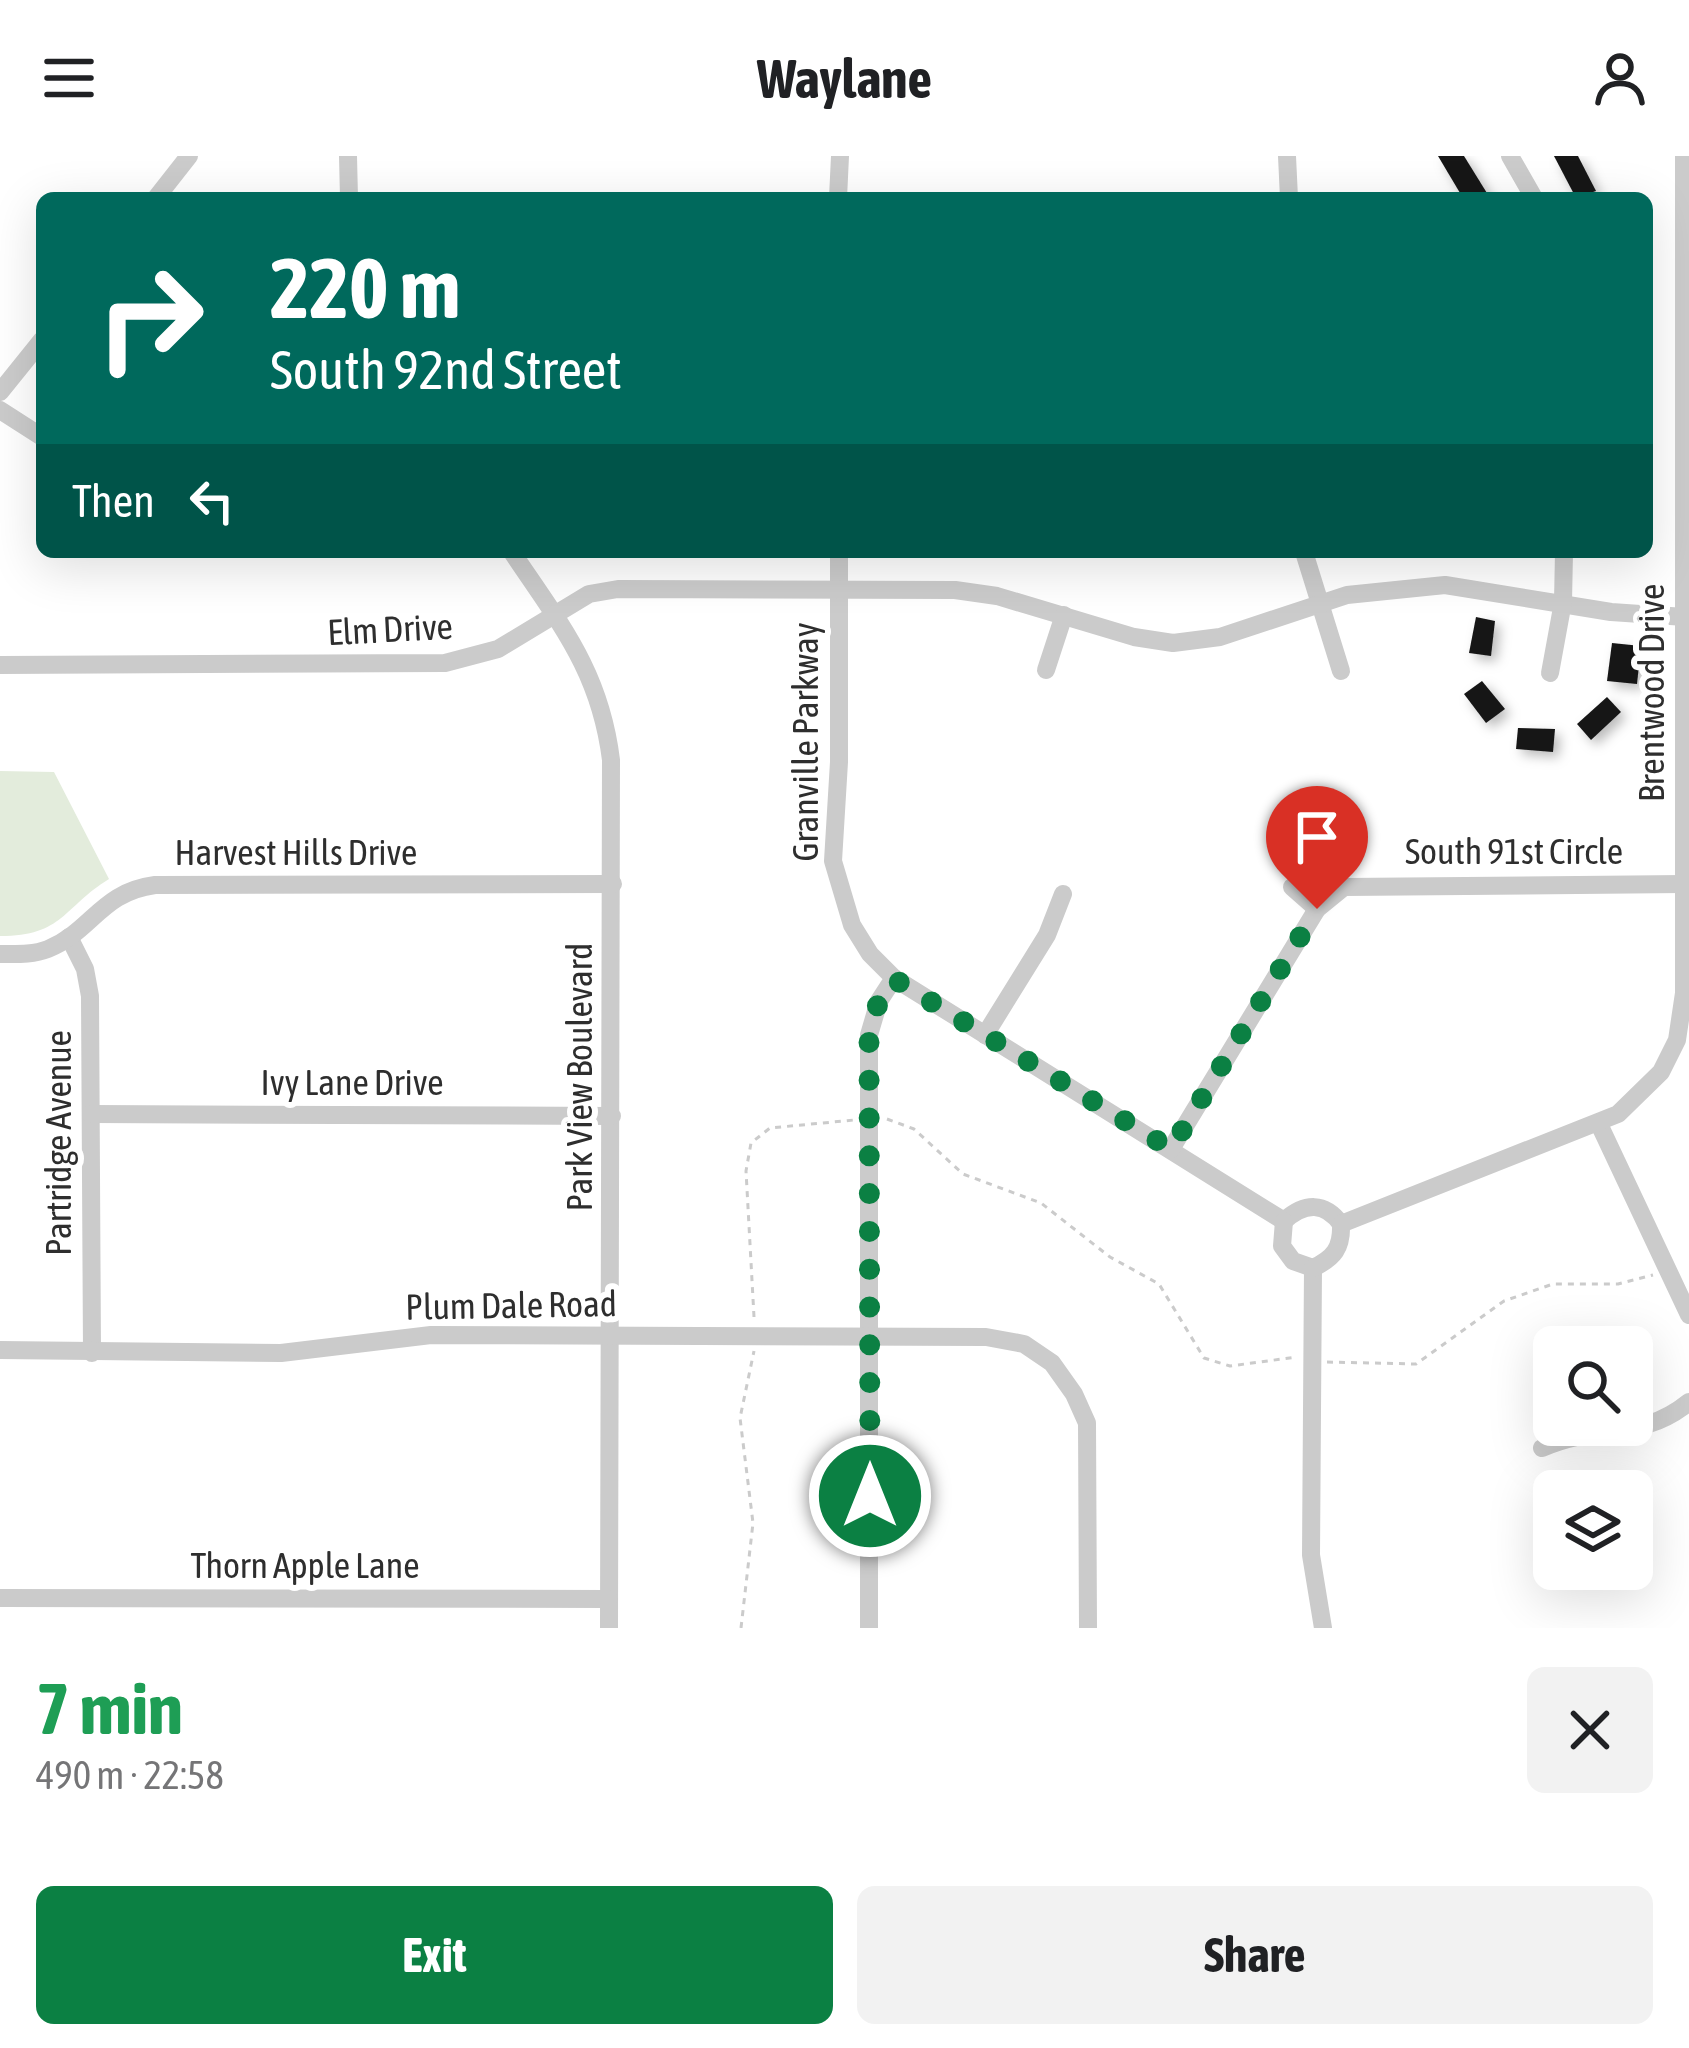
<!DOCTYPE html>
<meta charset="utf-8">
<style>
body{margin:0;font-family:"Asap Condensed",sans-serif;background:#f2f2f2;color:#202124;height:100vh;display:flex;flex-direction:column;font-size:45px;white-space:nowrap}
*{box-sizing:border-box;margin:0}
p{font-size:39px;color:#757577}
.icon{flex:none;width:66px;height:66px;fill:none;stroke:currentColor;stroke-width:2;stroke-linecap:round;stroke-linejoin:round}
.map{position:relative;height:1472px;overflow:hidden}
.sheet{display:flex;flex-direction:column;background:#fff;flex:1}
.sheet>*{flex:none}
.top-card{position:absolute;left:36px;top:36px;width:1617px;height:366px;border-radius:18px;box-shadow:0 12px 48px #0002;background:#00695c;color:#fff;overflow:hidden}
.fabs{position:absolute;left:1533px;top:1170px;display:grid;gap:24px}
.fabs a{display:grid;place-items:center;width:120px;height:120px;border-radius:18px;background:#fff;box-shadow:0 12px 48px #0002;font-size:60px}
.pin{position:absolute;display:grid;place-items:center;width:102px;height:102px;color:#fff;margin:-123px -51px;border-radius:50% 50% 50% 0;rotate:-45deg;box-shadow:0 0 12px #0007}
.pin .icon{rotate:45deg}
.me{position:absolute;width:132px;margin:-66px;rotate:0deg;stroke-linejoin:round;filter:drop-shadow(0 0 9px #0008)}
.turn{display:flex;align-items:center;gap:42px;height:252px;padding:0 36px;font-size:54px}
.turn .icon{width:156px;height:156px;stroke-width:2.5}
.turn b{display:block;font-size:84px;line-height:102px}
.then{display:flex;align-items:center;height:114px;padding:0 36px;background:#0003;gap:24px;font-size:45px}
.round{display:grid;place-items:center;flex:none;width:126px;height:126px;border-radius:18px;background:#f2f2f2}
.headline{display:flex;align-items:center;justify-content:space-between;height:204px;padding:0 36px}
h1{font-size:72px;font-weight:700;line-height:90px;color:#1e9e55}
.action{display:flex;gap:24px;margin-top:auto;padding:24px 36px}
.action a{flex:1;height:138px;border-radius:18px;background:#0b8043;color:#fff;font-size:48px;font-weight:700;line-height:138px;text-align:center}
.action a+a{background:#f2f2f2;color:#202124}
header{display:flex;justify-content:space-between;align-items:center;height:156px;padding:0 36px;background:#fff;font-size:54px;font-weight:700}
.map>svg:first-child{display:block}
.green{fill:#e3ecdc}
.building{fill:#151515;filter:url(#shadow)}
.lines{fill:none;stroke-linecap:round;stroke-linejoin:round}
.path{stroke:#cbcbcb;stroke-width:3;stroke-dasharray:6 6;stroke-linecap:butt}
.minor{stroke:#cbcbcb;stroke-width:18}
.route{stroke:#0b8043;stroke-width:21;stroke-dasharray:0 37.8}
.labels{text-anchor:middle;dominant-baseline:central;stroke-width:12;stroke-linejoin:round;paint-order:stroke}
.street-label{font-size:36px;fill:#2e2e2e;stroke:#fff}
</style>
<header><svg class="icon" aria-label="menu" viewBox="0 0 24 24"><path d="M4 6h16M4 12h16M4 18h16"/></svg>Waylane<svg class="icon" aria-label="person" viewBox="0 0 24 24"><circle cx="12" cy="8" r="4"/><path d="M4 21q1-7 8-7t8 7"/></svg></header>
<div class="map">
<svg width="1689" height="1472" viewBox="0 0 1689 1472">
<defs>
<filter id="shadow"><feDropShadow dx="5.5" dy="5.5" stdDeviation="6" flood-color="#0004"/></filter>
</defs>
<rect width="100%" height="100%" fill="#fff"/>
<path class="green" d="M0,615L54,616L109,723C63,751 64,780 0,780Z"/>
<g class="building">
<polygon points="1438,0 1464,0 1490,42 1463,42"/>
<polygon points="1554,0 1578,0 1596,35 1576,42"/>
<polygon points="1476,461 1495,465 1491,500 1469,497"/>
<polygon points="1612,487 1641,490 1637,528 1607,525"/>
<polygon points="1482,525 1505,553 1486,567 1464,538"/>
<polygon points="1607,541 1621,556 1591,584 1577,568"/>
<polygon points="1518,572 1555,573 1553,596 1516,593"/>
</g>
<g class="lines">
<g class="path">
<polyline points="887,963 914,973 963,1018 1041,1047 1110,1101 1159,1128 1204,1202 1230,1210 1297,1201"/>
<polyline points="754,1161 746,1015 751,987 770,972 854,964"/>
<polyline points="1327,1206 1416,1208 1504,1145 1553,1128 1618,1128 1653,1119"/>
<polyline points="741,1472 753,1367 740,1262 754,1195"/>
</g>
<g class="minor">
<polyline points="348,0 349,42"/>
<polyline points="1287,0 1289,42"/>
<polyline points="1510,0 1534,42"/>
<polyline points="156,42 189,0"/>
<polyline points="838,42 840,0"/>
<polyline points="0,236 42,184"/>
<polyline points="0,254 42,281"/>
<path d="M512,396C560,468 600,515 611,604L609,1472"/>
<polyline points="839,396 839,606 833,705 852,769 870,798 894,822 879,845 869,879 869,1472"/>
<polyline points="1304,396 1341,515"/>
<polyline points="0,509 445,507 498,493 589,438 618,433 955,434 997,440 1134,481 1173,487 1220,481 1347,439 1445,429 1611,456 1685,461"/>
<polyline points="1046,514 1064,459"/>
<polyline points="1550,517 1563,446 1564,396"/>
<polyline points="1292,731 1317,753"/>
<polyline points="69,781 85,813 90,840 92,1197"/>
<path d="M0,798C16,798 33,799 48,793C92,775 101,736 155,729L613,728"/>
<polyline points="894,822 1284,1065"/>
<polyline points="985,879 1047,779 1063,738"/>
<polyline points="91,958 612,960"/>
<polyline points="1599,968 1689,1159"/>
<polyline points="1171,993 1317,753 1344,731 1684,728"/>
<path d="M1284,1065C1305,1046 1325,1046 1341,1068"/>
<polyline points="1284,1065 1282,1090 1293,1105 1313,1112"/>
<polyline points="1341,1068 1618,958 1661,916 1677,884 1684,837 1684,0"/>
<polyline points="1313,1112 1311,1399 1323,1472"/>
<path d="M1313,1112C1334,1102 1342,1092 1341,1068"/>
<polyline points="0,1194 281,1197 431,1179 986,1181 1024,1188 1052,1207 1074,1238 1087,1267 1088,1472"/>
<path d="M1542,1292C1598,1267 1640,1286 1689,1246"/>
<polyline points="0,1442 609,1443"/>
</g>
</g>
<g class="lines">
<path class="route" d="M870,1340L869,879C872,856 881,841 894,823L1171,993L1317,753"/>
</g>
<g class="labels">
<g class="street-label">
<text transform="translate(390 473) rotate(-3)">Elm Drive</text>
<text transform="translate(1651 537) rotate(-90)">Brentwood Drive</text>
<text transform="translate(805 586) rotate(-90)">Granville Parkway</text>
<text x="1514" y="695">South 91st Circle</text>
<text x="296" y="696">Harvest Hills Drive</text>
<text transform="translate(579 921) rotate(-90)">Park View Boulevard</text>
<text x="352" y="926">Ivy Lane Drive</text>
<text transform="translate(58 987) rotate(-90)">Partridge Avenue</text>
<text transform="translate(511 1149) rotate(-1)">Plum Dale Road</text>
<text x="305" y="1409">Thorn Apple Lane</text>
</g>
</g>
</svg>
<div class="fabs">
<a><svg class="icon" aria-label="search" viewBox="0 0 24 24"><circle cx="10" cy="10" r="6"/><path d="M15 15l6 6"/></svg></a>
<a><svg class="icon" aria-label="layers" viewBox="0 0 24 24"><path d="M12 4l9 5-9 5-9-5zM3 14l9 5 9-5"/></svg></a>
</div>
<div class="pin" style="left:1317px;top:753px;background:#d93025"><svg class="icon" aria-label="arrive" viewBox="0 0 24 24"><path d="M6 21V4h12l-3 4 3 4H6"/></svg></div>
<svg class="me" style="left:870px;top:1340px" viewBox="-20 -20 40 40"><circle r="17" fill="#0b8043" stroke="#fff" stroke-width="3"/><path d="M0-11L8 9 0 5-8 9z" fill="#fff"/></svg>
<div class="top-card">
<div class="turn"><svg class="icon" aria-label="right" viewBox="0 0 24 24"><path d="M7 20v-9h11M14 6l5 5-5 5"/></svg><div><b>220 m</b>South 92nd Street</div></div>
<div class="then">Then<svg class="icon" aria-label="left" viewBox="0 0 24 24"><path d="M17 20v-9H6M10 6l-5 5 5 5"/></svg></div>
</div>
</div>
<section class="sheet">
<div class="headline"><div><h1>7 min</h1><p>490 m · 22:58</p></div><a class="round"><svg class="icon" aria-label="close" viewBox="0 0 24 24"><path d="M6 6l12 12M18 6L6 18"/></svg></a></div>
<div class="action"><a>Exit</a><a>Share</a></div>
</section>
